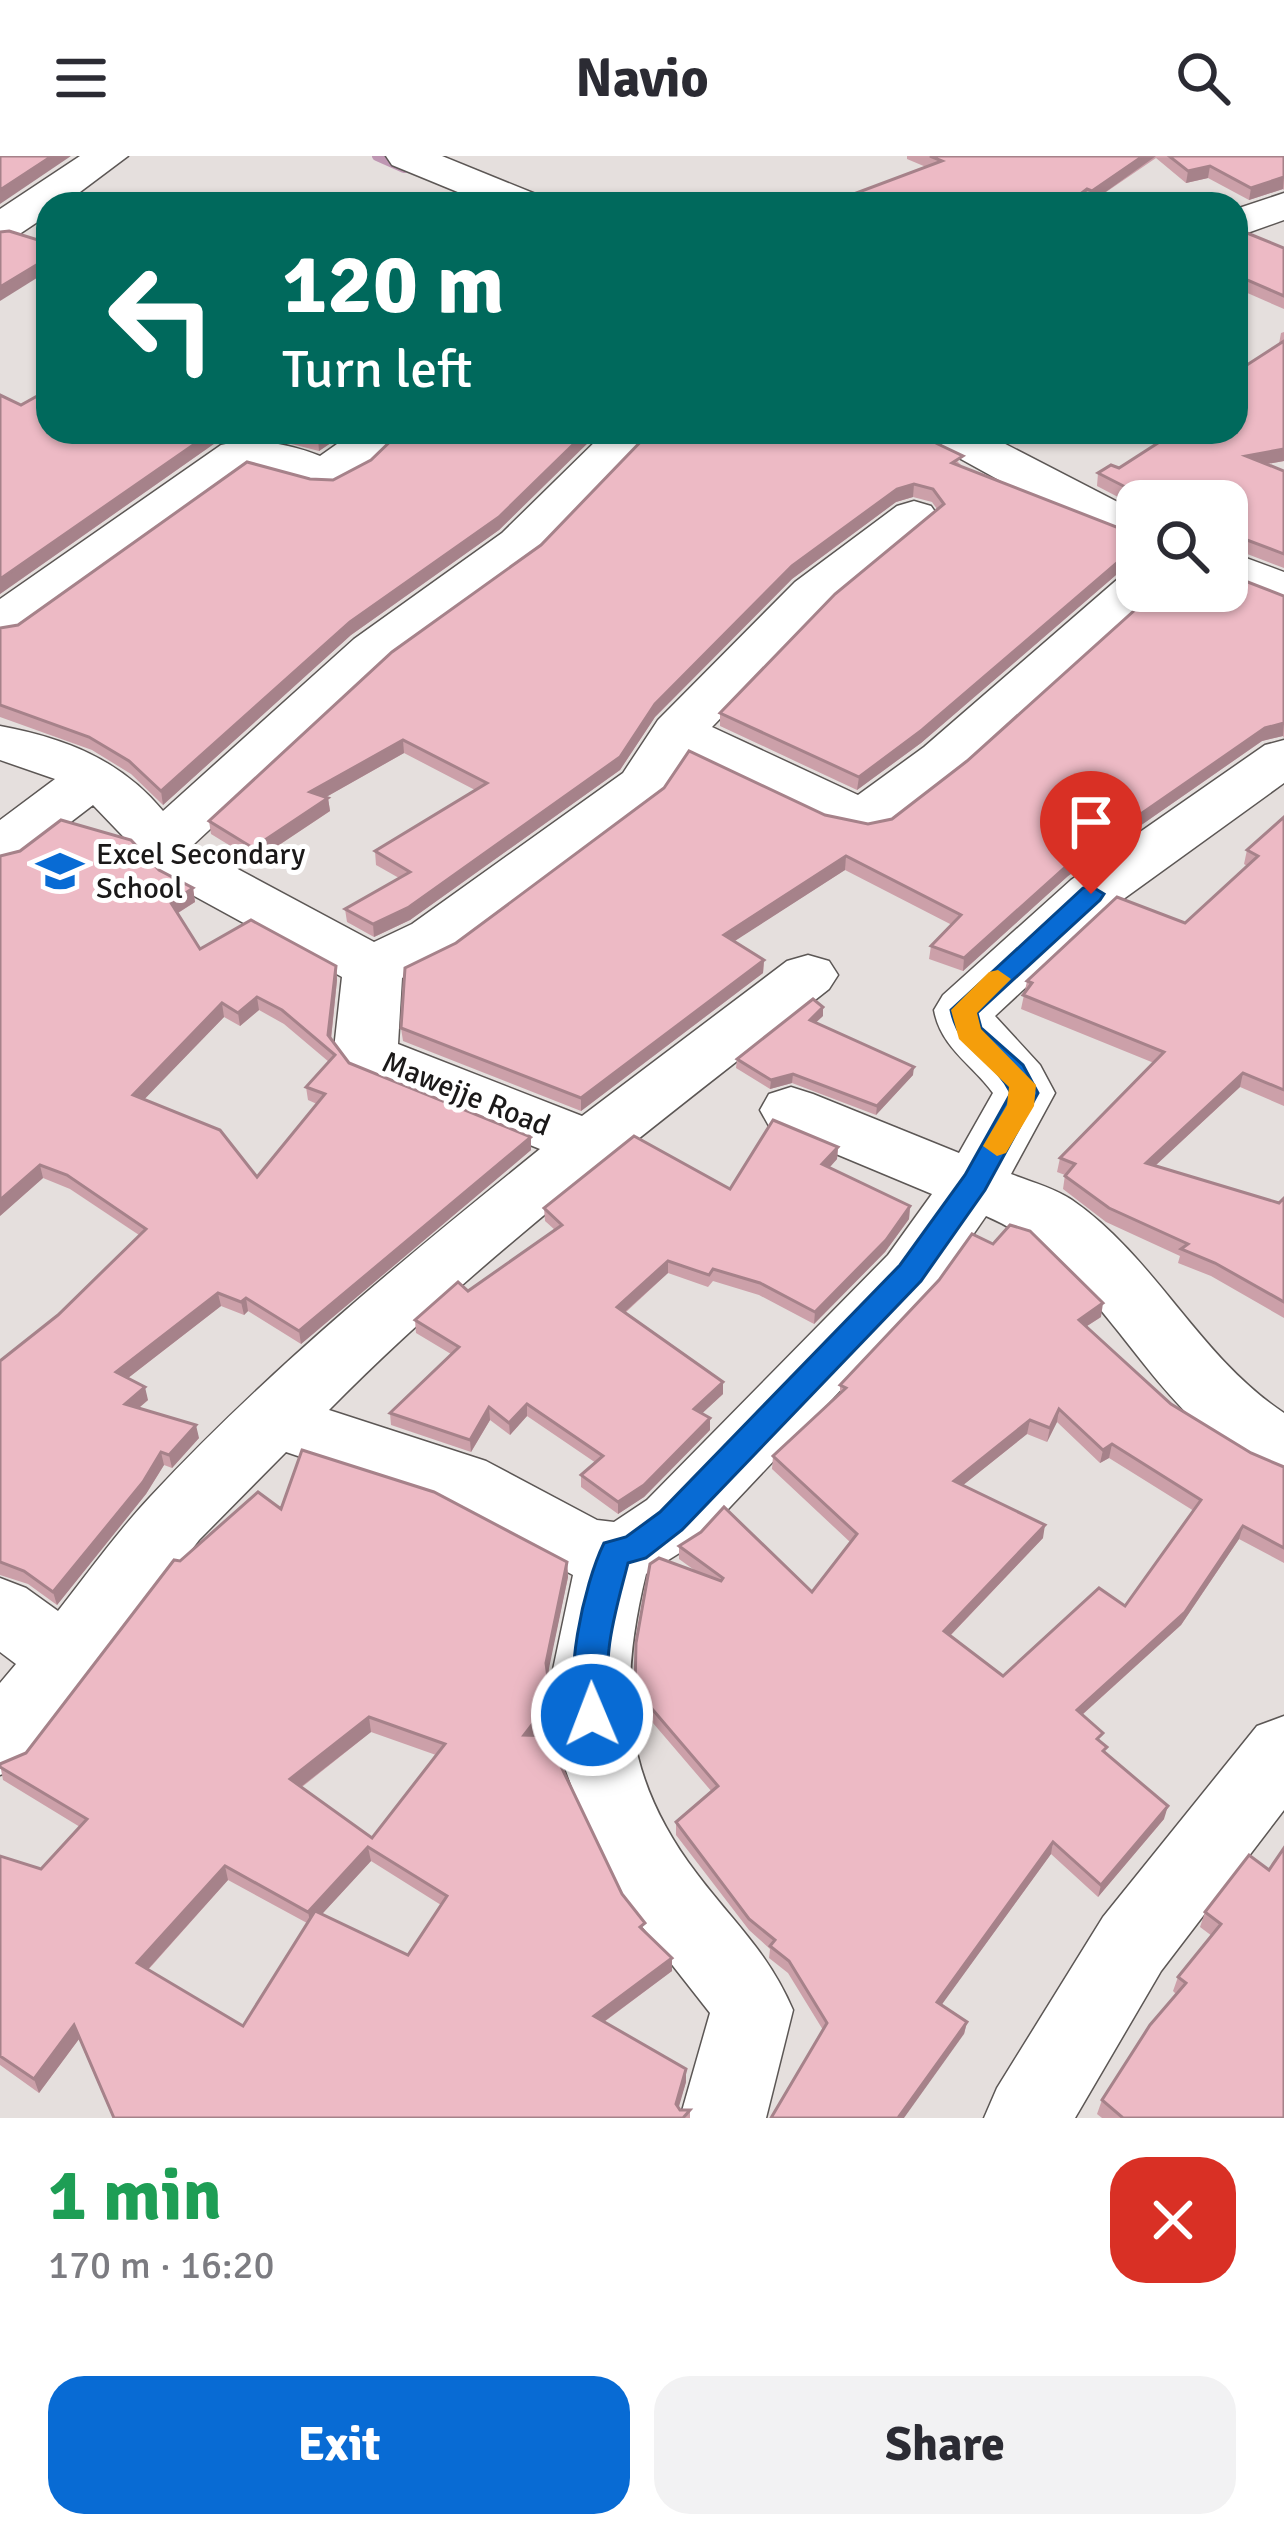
<!DOCTYPE html>
<meta charset="utf-8">
<style>
body{margin:0;font-family:Signika,sans-serif;background:#f2f2f3;color:#2b2b33;height:100vh;display:flex;flex-direction:column;font-size:45px;white-space:nowrap}
*{box-sizing:border-box;margin:0}
p{font-size:39px;color:#7c7c81}
.icon{flex:none;width:66px;height:66px;fill:none;stroke:currentColor;stroke-width:2;stroke-linecap:round;stroke-linejoin:round}
.map{position:relative;height:1962px;overflow:hidden}
.panel{display:flex;flex-direction:column;background:#fff;flex:1}
.panel>*{flex:none}
.top-card{position:absolute;left:36px;top:36px;width:1212px;height:252px;border-radius:36px;box-shadow:0 3px 9px #0004;background:#00695c;color:#fff;overflow:hidden}
.controls{position:absolute;left:1116px;top:324px;display:grid;gap:24px}
.controls a{display:grid;place-items:center;width:132px;height:132px;border-radius:24px;background:#fff;box-shadow:0 3px 9px #0004;font-size:60px}
.pin{position:absolute;display:grid;place-items:center;width:102px;height:102px;color:#fff;margin:-123px -51px;border-radius:50% 50% 50% 0;rotate:-45deg;box-shadow:0 0 12px #0007}
.pin .icon{rotate:45deg}
.me{position:absolute;width:132px;margin:-66px;rotate:359deg;stroke-linejoin:round;filter:drop-shadow(0 0 9px #0008)}
.turn{display:flex;align-items:center;gap:42px;height:252px;padding:0 48px;font-size:54px}
.turn .icon{width:156px;height:156px;stroke-width:2.5}
.turn b{display:block;font-size:84px;line-height:102px}
.round{display:grid;place-items:center;flex:none;width:126px;height:126px;border-radius:36px;background:#f2f2f3}
.summary{display:flex;align-items:center;justify-content:space-between;height:204px;padding:0 48px}
h1{font-size:72px;font-weight:700;line-height:90px;color:#1e9e55}
.primary-button{display:flex;gap:24px;margin-top:auto;padding:24px 48px}
.primary-button a{flex:1;height:138px;border-radius:36px;background:#086bd4;color:#fff;font-size:48px;font-weight:700;line-height:138px;text-align:center}
.primary-button a+a{background:#f2f2f3;color:#2b2b33}
header{display:flex;justify-content:space-between;align-items:center;height:156px;padding:0 48px;background:#fff;font-size:54px;font-weight:700}
.map>svg:first-child{display:block}
.lines{fill:none;stroke-linecap:round;stroke-linejoin:round}
.stream{stroke:#be96b2;stroke-width:10}
.minor-casing{stroke:#5c5755;stroke-width:3}
.minor{fill:#fff;fill-rule:evenodd}
.wall{fill:#cca0a9;fill-rule:evenodd}
.shaded-wall{fill:#a6828a}
.building{fill:#edbac5;stroke:#a6828a;stroke-width:3;fill-rule:evenodd}
.route{fill:#086bd4;stroke:#05468a;stroke-width:3}
.slow{fill:#f59e0b}
.labels{text-anchor:middle;dominant-baseline:central;stroke-width:10;stroke-linejoin:round;paint-order:stroke}
.poi-label{font-size:30px;fill:#1b1919;stroke:#fff;text-anchor:start}
.street-label{font-size:30px;fill:#1b1919;stroke:#fff}
</style>
<header><svg class="icon" aria-label="menu" viewBox="0 0 24 24"><path d="M4 6h16M4 12h16M4 18h16"/></svg>Navio<svg class="icon" aria-label="search" viewBox="0 0 24 24"><circle cx="10" cy="10" r="6"/><path d="M15 15l6 6"/></svg></header>
<div class="map">
<svg width="1284" height="1962" viewBox="0 0 1284 1962">
<rect width="100%" height="100%" fill="#e5dfdd"/>
<g class="lines">
<polyline class="stream" points="377,0 404,12"/>
<defs>
<g id="minor">
<polygon points="80,0 128,0 64,48 48,48 48,59 15,81 0,85 0,53"/>
<polygon points="386,0 442,0 538,39 544,48 487,48 392,9"/>
<polygon points="1284,37 1284,64 1236,81 1236,53"/>
<path d="M354,276H409C394,297 348,335 322,333C297,331 274,317 248,314L18,478L0,482V443L221,289C253,281 290,288 320,300Z"/>
<path d="M605,276H656L538,399L390,505L193,689L374,786L412,768L623,617L658,564L795,426L897,350L914,345L931,350L938,360L831,448L712,571L858,639L924,591L1119,422L1137,418V435H1161L962,615L888,672L868,677L826,668L687,602L661,641L454,796L402,822L398,888L582,960L787,805L808,799L829,805L838,819L829,833C658,968 482,1099 329,1254L486,1305L597,1364L614,1366L647,1344L888,1099L932,1038L769,970L760,954L769,938L791,931L813,938L959,997L993,937C972,908 941,892 934,854L943,839L1071,724L1265,589L1284,584V627L1111,752L995,860L1040,909L1055,937L1011,1018C1031,1026 1055,1032 1072,1044C1156,1102 1198,1200 1284,1257V1321C1150,1276 1114,1114 986,1060L934,1135L697,1386L646,1418C618,1533 622,1620 697,1718C734,1767 768,1796 793,1854L766,1962H680L710,1857L626,1750L586,1670L564,1609L551,1523L573,1419L437,1347L286,1296L199,1384L27,1609L0,1619V1527L16,1508L0,1496V1422L26,1432L58,1455C88,1417 117,1376 150,1341C269,1213 404,1103 540,993L354,918L334,893L342,821L165,724L93,649L20,705L0,711V664L55,623L0,604V570C64,582 120,603 163,655L354,483L502,377Z"/>
<polygon points="923,276 982,276 1137,356 1137,388 1075,366 930,286"/>
<polygon points="1227,395 1284,416 1284,449 1227,428"/>
<polygon points="1284,1560 1284,1654 1161,1815 1075,1962 984,1962 997,1932 1103,1761 1257,1570"/>
</g>
</defs>
<use href="#minor" class="minor-casing"/>
<use href="#minor" class="minor"/>
</g>
<g class="wall">
<polygon points="907,0 1284,0 1284,34 1283,33 1249,44 1208,22 1186,27 1156,2 1090,47 1085,45 1082,48 827,48 926,11 907,3"/>
<polygon points="1236,84 1284,92 1284,153 1236,132"/>
<polygon points="1284,176 1284,305 1267,308 1284,315 1284,412 1229,391 1227,392 1227,345 1137,345 1137,351 1097,330 1098,317 1236,276 1279,188 1281,177"/>
<polygon points="48,234 48,276 347,276 319,295 272,283 218,285 0,438 0,239 21,249"/>
<polygon points="400,276 599,276 499,374 351,479 163,649 131,618 92,594 0,561 0,472 18,469 310,323 333,324 371,304"/>
<polygon points="942,285 942,290 962,310 1116,419 921,587 857,634 720,570 720,557 937,353 932,346 913,341 896,346 792,423 655,561 620,614 410,764 374,781 347,766 345,753 399,722 376,709 375,695 475,634 404,597 326,641 328,642 330,655 255,705 211,678 209,665 541,389"/>
<polygon points="1284,440 1284,582 1283,580 1262,585 1068,720 963,815 929,803 931,790 952,769 845,714 734,785 764,804 763,817 581,955 403,885 401,872 825,659 868,668 892,663 967,605"/>
<polygon points="1284,661 1284,950 1240,931 1155,1010 1279,1047 1284,1042 1284,1162 1211,1120 1178,1107 1180,1100 1106,1066 1063,1033 1065,1019 1057,1016 1060,1002 1154,907 1021,853 1027,825 1185,767 1247,710 1244,708 1247,694"/>
<path d="M159,714L193,732L195,746L178,757L200,793L336,810L337,824L331,883L349,907L531,994L301,1188L248,1155L244,1159L221,1150L128,1222L148,1244L139,1252L199,1282L172,1312L164,1309L146,1338L57,1449L28,1428L0,1419V1205L58,1159L139,1079L70,1033L43,1022L0,1060ZM259,854L284,868L329,906L306,931L308,944L317,948L257,1021L144,943L224,861L240,870Z"/>
<polygon points="823,860 816,866 913,919 876,959 792,927 770,933 736,912 737,903"/>
<polygon points="838,991 837,1003 829,1012 910,1050 909,1063 885,1096 814,1168 759,1139 713,1125 708,1131 668,1117 625,1157 723,1238 702,1257 710,1274 644,1341 618,1358 581,1331 581,1319 596,1307 527,1260 510,1279 490,1264 471,1296 391,1269 390,1257 451,1198 416,1177 415,1164 468,1135 555,1074 545,1065 544,1052 730,1033"/>
<path d="M1101,1161L1087,1170L1171,1248L1251,1297L1284,1311V1407L1239,1383L1181,1469L1082,1559L1101,1586L1105,1597L1164,1663L1098,1741L1051,1698L941,1849L967,1866L964,1878L823,1874L788,1817L769,1802L770,1793L749,1774L676,1679V1666L712,1636L635,1546L636,1487L697,1416L679,1403V1390L812,1436L850,1386L772,1313L773,1300L840,1238V1229ZM1057,1266L1100,1307L1109,1302L1194,1355L1125,1450L1003,1520L950,1480L1043,1382L963,1329L1027,1278L1047,1286Z"/>
<path d="M281,1353L567,1406L568,1421L547,1518L552,1559L536,1579L557,1602L622,1738L645,1775L672,1802V1815L604,1866L686,1926L678,1951L680,1954H690V1962H113L79,1883L39,1937L0,1909V1700L41,1713L80,1671L3,1624L0,1608L26,1597L180,1405ZM371,1576L436,1599L372,1682L302,1631ZM371,1705L441,1749L408,1799L322,1758ZM228,1724L307,1767L243,1870L148,1814Z"/>
<polygon points="1249,1699 1284,1962 1102,1962 1097,1958 1102,1944 1176,1838 1173,1835 1178,1821 1212,1780 1200,1771 1205,1756"/>
</g>
<g class="shaded-wall">
<polygon points="52,0 71,0 0,48 0,34"/>
<polygon points="1143,0 1156,0 1090,47 1092,35"/>
<polygon points="1210,10 1208,22 1186,27 1188,15"/>
<polygon points="1284,21 1283,33 1249,44 1251,32"/>
<polygon points="1087,33 1085,45 1082,48 1067,48"/>
<polygon points="48,102 48,115 0,145 0,131"/>
<polygon points="212,276 217,276 218,285 0,438 0,423"/>
<polygon points="328,276 347,276 319,295 318,282"/>
<polygon points="586,276 599,276 499,374 351,479 163,649 161,635 350,466"/>
<polygon points="1284,293 1284,305 1244,312 1246,300"/>
<polygon points="914,328 913,341 896,346 792,423 655,561 620,614 410,764 374,781 373,768 655,548 792,410 897,333"/>
<polygon points="1137,403 1137,415 1116,419 921,587 857,634 859,621 1118,406"/>
<polygon points="1284,567 1283,580 1262,585 1068,720 963,815 964,802 1070,707 1265,572"/>
<polygon points="403,584 404,597 312,649 310,636"/>
<polygon points="328,642 330,655 255,705 253,692"/>
<polygon points="846,700 845,714 724,792 724,779"/>
<polygon points="193,732 195,746 173,760 171,747"/>
<polygon points="764,804 763,817 581,955 581,942"/>
<polygon points="336,810 337,824 330,892 328,879"/>
<polygon points="257,841 259,854 240,870 238,857"/>
<polygon points="222,847 224,861 136,952 133,939"/>
<polygon points="823,851 823,860 810,872 810,864"/>
<polygon points="914,911 913,919 876,959 877,950"/>
<polygon points="1243,917 1240,931 1143,1021 1146,1007"/>
<polygon points="793,918 792,927 770,933 771,924"/>
<polygon points="531,981 531,994 301,1188 299,1175"/>
<polygon points="838,991 837,1003 821,1021 822,1008"/>
<polygon points="40,1009 43,1022 0,1060 0,1044"/>
<polygon points="910,1050 909,1063 885,1096 814,1168 815,1156"/>
<polygon points="668,1105 668,1117 617,1163 617,1151"/>
<polygon points="218,1137 221,1150 119,1229 116,1216"/>
<polygon points="246,1142 248,1155 244,1159 241,1146"/>
<polygon points="1103,1147 1101,1161 1076,1177 1079,1164"/>
<polygon points="723,1226 723,1238 694,1265 694,1253"/>
<polygon points="145,1231 148,1244 128,1261 125,1248"/>
<polygon points="527,1248 527,1260 510,1279 509,1267"/>
<polygon points="489,1251 490,1264 471,1296 470,1284"/>
<polygon points="1059,1253 1057,1266 1047,1286 1050,1272"/>
<polygon points="710,1262 710,1274 644,1341 618,1358 618,1346"/>
<polygon points="1030,1264 1027,1278 952,1338 954,1325"/>
<polygon points="196,1269 199,1282 172,1312 169,1299"/>
<polygon points="1112,1288 1109,1302 1100,1307 1103,1294"/>
<polygon points="161,1296 164,1309 146,1338 57,1449 53,1436"/>
<polygon points="1045,1369 1043,1382 942,1488 944,1475"/>
<polygon points="1243,1370 1239,1383 1181,1469 1074,1566 1077,1554"/>
<polygon points="567,1406 568,1421 547,1522 546,1507"/>
<polygon points="551,1544 552,1559 525,1594 524,1579"/>
<polygon points="369,1561 371,1576 293,1637 290,1623"/>
<polygon points="1168,1650 1164,1663 1098,1741 1101,1729"/>
<polygon points="1053,1686 1051,1698 935,1858 937,1846"/>
<polygon points="368,1691 371,1705 311,1770 308,1756"/>
<polygon points="225,1710 228,1724 141,1821 137,1807"/>
<polygon points="672,1802 672,1815 594,1873 594,1860"/>
<polygon points="967,1866 964,1878 904,1962 898,1962"/>
<polygon points="74,1869 79,1883 39,1937 34,1923"/>
<polygon points="686,1913 686,1926 676,1961 676,1948"/>
</g>
<g class="building">
<polygon points="0,0 52,0 0,34"/>
<polygon points="930,0 1143,0 1092,35 1087,33 1067,48 827,48 942,5"/>
<polygon points="1169,0 1284,0 1284,21 1251,32 1210,10 1188,15"/>
<polygon points="661,39 686,48 644,48"/>
<polygon points="9,75 48,87 48,102 0,131 0,76"/>
<polygon points="1247,77 1284,92 1284,140 1236,119 1236,84"/>
<polygon points="1284,185 1284,293 1246,300 1284,315 1284,398 1231,378 1227,381 1227,345 1142,345 1141,339 1098,317 1111,309 1119,312 1175,276 1236,276 1236,216"/>
<polygon points="48,234 48,276 212,276 0,423 0,239 21,249"/>
<polygon points="293,276 328,276 318,282"/>
<polygon points="400,276 586,276 499,361 350,466 161,635 129,605 89,581 0,549 0,472 18,469 247,306 310,323 333,324 371,304"/>
<polygon points="650,276 927,276 942,285 938,288 963,300 952,307 1137,379 1137,403 1118,406 922,574 859,621 720,557 835,438 944,348 933,333 914,328 897,333 792,410 655,548 620,601 409,751 373,768 345,753 410,716 375,695 487,627 403,584 310,636 328,642 253,692 209,665 392,496 541,389"/>
<polygon points="1227,418 1284,440 1284,567 1265,572 1070,707 964,802 931,790 961,759 846,700 724,779 764,804 581,942 401,872 405,812 456,787 664,632 689,595 825,659 868,668 892,663 967,605 1156,435 1227,435"/>
<polygon points="1284,661 1284,934 1243,917 1146,1007 1279,1047 1284,1042 1284,1146 1215,1107 1181,1093 1188,1088 1109,1052 1065,1020 1075,1008 1060,1002 1164,896 1023,839 1032,827 1027,825 1117,741 1185,767 1258,700 1247,694"/>
<path d="M61,664L131,684L159,714L193,732L171,747L200,793L251,764L336,810L328,879L349,907L531,981L299,1175L246,1142L241,1146L218,1137L116,1216L145,1231L125,1248L196,1269L169,1299L161,1296L143,1326L53,1436L24,1415L0,1406V1205L58,1159L146,1073L67,1019L40,1009L0,1044V700L20,695ZM257,841L282,854L335,899L306,931L325,938L257,1021L220,974L133,939L222,847L238,857Z"/>
<polygon points="813,843 823,851 810,864 914,911 877,950 793,918 771,924 737,903"/>
<polygon points="773,964 838,991 822,1008 910,1050 886,1084 815,1156 760,1127 713,1113 709,1119 668,1105 617,1151 723,1226 694,1253 710,1262 644,1329 618,1346 581,1319 603,1300 527,1248 509,1267 489,1251 470,1284 390,1257 459,1191 415,1164 458,1126 468,1135 562,1069 544,1052 634,980 730,1033"/>
<path d="M1010,1069L1030,1075L1103,1147L1079,1164L1171,1248L1251,1297L1284,1311V1392L1243,1370L1185,1456L1077,1554L1103,1577L1097,1583L1107,1591L1103,1595L1168,1650L1101,1729L1053,1686L937,1846L967,1866L898,1962H771L827,1867L789,1805L770,1790L775,1784L749,1763L676,1666L718,1630L635,1533L636,1487L650,1408L659,1402L721,1425L723,1422L679,1390L701,1376L724,1351L812,1436L857,1378L773,1300L846,1232L840,1229L939,1124L972,1078L993,1088ZM1059,1253L1103,1294L1112,1288L1201,1344L1125,1450L1099,1432L1003,1520L944,1475L1045,1369L954,1325L1030,1264L1050,1272Z"/>
<path d="M302,1294L434,1336L567,1406L546,1507L551,1544L524,1579L557,1580V1602L622,1738L645,1767L640,1771L672,1802L594,1860L686,1913L676,1948L680,1954H690L683,1962H114L74,1869L34,1923L0,1900V1700L41,1713L87,1663L0,1611V1608L26,1597L174,1404L180,1405L258,1336L281,1353ZM369,1561L445,1588L372,1682L290,1623ZM368,1691L447,1740L408,1799L315,1755L243,1870L137,1807L225,1710L308,1756Z"/>
<polygon points="1284,1692 1284,1962 1123,1962 1102,1944 1150,1869 1186,1827 1178,1821 1221,1768 1205,1756 1249,1699 1269,1714"/>
</g>
<path class="route" d="M1091,730L1104,738L1100,744L977,857L981,872L1023,909L1038,937L985,1034L921,1125L682,1374L646,1402L628,1407C621,1435 612,1464 609,1493C606,1515 612,1552 604,1569L592,1573L581,1569C561,1528 584,1428 604,1387L626,1381L660,1356L900,1109L965,1019L1011,937C993,901 960,897 951,854L1083,732Z"/>
<polygon class="slow" points="998,814 1011,823 977,857 981,873 1036,929 1034,950 1006,997 997,1000 983,990 1007,949 1009,931 959,883 951,854 989,816"/>
<defs>
<symbol id="school-bare" viewBox="-9 -9 18 18"><path d="M0-5L7-2L0 1L-7-2ZM-4 1L0 2.5L4 1V4Q0 6-4 4Z" fill="#086bd4" stroke="#fff" stroke-width="2.5" paint-order="stroke"/></symbol>
</defs>
<g fill-rule="evenodd">
<use href="#school-bare" x="27" y="682" width="66" height="66"/>
</g>
<g class="labels">
<g class="poi-label">
<text x="96" y="698">Excel Secondary<tspan x="96" dy="34">School</tspan></text>
</g>
<g class="street-label">
<text transform="translate(466 938) rotate(22)">Mawejje Road</text>
</g>
</g>
</svg>
<div class="controls">
<a><svg class="icon" aria-label="search" viewBox="0 0 24 24"><circle cx="10" cy="10" r="6"/><path d="M15 15l6 6"/></svg></a>
</div>
<div class="pin" style="left:1091px;top:738px;background:#d93025"><svg class="icon" aria-label="arrive" viewBox="0 0 24 24"><path d="M6 21V4h12l-3 4 3 4H6"/></svg></div>
<svg class="me" style="left:592px;top:1559px" viewBox="-20 -20 40 40"><circle r="17" fill="#086bd4" stroke="#fff" stroke-width="3"/><path d="M0-11L8 9 0 5-8 9z" fill="#fff"/></svg>
<div class="top-card">
<div class="turn"><svg class="icon" aria-label="left" viewBox="0 0 24 24"><path d="M17 20v-9H6M10 6l-5 5 5 5"/></svg><div><b>120 m</b>Turn left</div></div>
</div>
</div>
<section class="panel">
<div class="summary"><div><h1>1 min</h1><p>170 m · 16:20</p></div><a class="round" style="background:#d93025;color:#fff"><svg class="icon" aria-label="close" viewBox="0 0 24 24"><path d="M6 6l12 12M18 6L6 18"/></svg></a></div>
<div class="primary-button"><a>Exit</a><a>Share</a></div>
</section>
